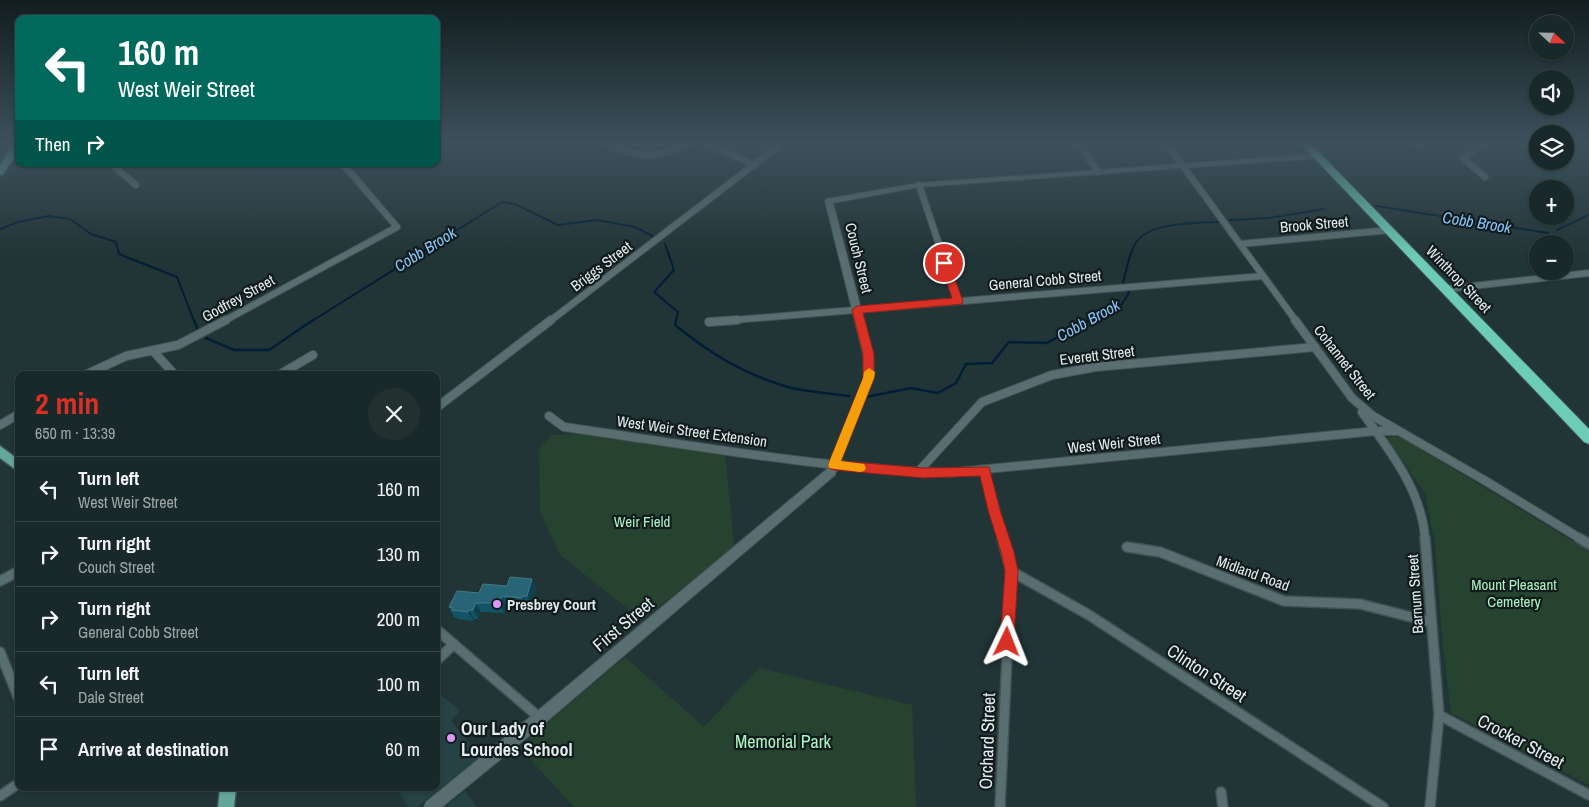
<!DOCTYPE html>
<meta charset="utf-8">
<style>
body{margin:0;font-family:"Archivo Narrow",sans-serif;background:#223030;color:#f1f3f6;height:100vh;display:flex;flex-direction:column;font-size:19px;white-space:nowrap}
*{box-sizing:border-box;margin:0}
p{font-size:16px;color:#9fa6a8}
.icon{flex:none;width:28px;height:28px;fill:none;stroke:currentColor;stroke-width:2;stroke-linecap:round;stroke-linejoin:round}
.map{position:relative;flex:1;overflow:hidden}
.details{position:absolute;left:15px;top:371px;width:425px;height:420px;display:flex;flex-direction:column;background:#192828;border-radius:10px;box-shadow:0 1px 4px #0004,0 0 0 1px #374445}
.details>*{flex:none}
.top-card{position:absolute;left:15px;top:15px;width:425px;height:152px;border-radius:10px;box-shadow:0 1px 4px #0004,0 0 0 1px #374445;background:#00695c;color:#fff;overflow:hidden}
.needle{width:32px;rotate:112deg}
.buttons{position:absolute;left:1529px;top:15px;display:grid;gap:10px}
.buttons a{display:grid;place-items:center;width:45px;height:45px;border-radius:50%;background:#192828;box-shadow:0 1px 4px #0004,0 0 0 1px #374445;font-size:25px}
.pin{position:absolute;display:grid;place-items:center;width:42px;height:42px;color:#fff;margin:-21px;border:2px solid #fff;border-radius:50%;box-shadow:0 1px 5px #0007}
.me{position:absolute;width:55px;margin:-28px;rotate:2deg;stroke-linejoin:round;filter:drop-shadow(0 0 4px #0008)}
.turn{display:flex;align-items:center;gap:18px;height:105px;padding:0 20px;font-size:22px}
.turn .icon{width:65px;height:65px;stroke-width:2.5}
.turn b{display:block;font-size:35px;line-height:42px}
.then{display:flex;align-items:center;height:48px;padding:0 20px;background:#0003;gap:10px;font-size:19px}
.round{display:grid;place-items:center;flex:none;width:52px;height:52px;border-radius:26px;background:#223030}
.head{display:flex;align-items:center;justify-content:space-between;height:85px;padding:0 20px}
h1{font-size:30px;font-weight:800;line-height:38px;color:#d93025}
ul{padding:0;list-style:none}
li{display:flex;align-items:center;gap:15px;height:65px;padding:0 20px;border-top:1px solid #374445}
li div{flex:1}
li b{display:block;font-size:19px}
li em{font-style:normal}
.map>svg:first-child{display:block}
.built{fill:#264244}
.green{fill:#264330}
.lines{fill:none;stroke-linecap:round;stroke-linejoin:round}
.stream-far1{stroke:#021e36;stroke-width:2}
.stream{stroke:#021e36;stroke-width:2.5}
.street-far2-casing{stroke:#415253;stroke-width:8}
.street-far1-casing{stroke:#415253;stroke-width:10}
.street-casing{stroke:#415253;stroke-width:12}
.secondary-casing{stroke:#415253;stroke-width:2}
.primary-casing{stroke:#415253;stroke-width:3}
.highway-casing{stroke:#415253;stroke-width:2}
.street-far2{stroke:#596e70;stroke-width:6}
.street-far1{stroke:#596e70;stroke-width:8}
.street{stroke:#596e70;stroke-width:9}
.secondary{fill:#596e70;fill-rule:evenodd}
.primary{fill:#64a69b;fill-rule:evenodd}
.highway{fill:#6cccb7;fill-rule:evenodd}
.wall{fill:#115467}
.shaded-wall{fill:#0e414d}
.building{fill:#276576;stroke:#447a88}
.route{fill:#d93025;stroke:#8d1f18}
.slow{fill:#f59e0b}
.poi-dot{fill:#db99f5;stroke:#121b1b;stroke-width:2}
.labels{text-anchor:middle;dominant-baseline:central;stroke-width:4.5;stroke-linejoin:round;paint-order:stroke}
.street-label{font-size:15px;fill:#e2edee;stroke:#121b1b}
.park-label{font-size:15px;fill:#abf5c4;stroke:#121b1b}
.poi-label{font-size:15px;font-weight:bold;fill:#e2edee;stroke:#121b1b;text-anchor:start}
.water-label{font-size:16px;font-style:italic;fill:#89c6fd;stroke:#121b1b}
.near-street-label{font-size:18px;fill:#e2edee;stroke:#121b1b}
.near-poi-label{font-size:18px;font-weight:bold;fill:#e2edee;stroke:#121b1b;text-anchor:start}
.near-park-label{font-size:18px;fill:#abf5c4;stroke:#121b1b}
</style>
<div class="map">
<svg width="1589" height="807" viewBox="0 0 1589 807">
<rect width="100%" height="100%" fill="#213536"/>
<g class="built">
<polygon points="436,691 460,711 451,720 480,757 417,807 408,807 397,788 436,788"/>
<polygon points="465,791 477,807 445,807"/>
</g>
<g class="green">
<polygon points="574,434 725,454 734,547 642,620 560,555 540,511 539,448 552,435"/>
<polygon points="1399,436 1589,551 1589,785 1451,713 1443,648 1435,545 1425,493 1386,437"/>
<polygon points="625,657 704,727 759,668 912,705 916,807 574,807 519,747"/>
</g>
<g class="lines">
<g class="stream-far1">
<polyline points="1376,206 1548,233"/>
<polyline points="1230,220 1269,218 1324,209"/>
<polyline points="0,229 18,222 49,216 70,219 91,234 116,242 119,254 177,277 194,321"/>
<polyline points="1557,230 1589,215"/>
<polyline points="665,244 674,270 654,292 678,312 676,321"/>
<polyline points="312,321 502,202 515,204 558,225 597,220 635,227 654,237"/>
<path d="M1087,321L1095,314L1122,304L1129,293L1123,282C1127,269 1129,252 1137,241C1151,222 1197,223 1219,222"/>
</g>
<g class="stream">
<polyline points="194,320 198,330"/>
<path d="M676,320L675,325C711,354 743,374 788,387C807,392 829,393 849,396"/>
<polyline points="206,338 234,350 269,350 313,320"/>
<polyline points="866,397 911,388 938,393 956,383 966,364 992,363 1009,342 1047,343 1089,320"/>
</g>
<defs>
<g id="street-far2">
<path d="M608,144C639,158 656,159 687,144"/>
<polyline points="709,144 755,165"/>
<polyline points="1080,144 1098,172"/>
<polyline points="1167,144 1296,321"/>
<polyline points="1416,144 1421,144"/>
<polyline points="1482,144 1463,158 1485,177"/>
<polyline points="111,164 136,185"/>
<polyline points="919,185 958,301"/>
<polyline points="1240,244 1390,230"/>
<polyline points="1446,289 1589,273"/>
<polyline points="224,321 397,227 350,172 340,164"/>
<polyline points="550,321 781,144"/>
<polyline points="722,321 1263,276"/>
</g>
<g id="street-far1">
<polyline points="1295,320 1352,398 1373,416 1484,480 1581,539"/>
<polyline points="709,322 737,320"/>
<polyline points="154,352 175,375"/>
<polyline points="85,375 126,356 178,345 226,320"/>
<polyline points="279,375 313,355"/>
<polyline points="436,408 551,320"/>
<path d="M1362,412C1389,450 1422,490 1425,539"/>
<path d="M549,416L564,427C691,445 818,468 946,473L1376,431H1397"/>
<polyline points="0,425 19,414"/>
<polyline points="985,471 1003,539"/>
<polyline points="918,472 982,402 1052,375 1096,367 1315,347"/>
</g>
<g id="street">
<polyline points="1425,538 1439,715 1430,807"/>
<polyline points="1579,538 1589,544"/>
<polyline points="1127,547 1160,552 1284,601 1360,604 1431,622"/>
<polyline points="1011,571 1089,615 1383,807"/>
<polyline points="0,581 19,571"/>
<polyline points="436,629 540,718"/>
<polyline points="0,652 19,699"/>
<polyline points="436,661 454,644"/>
<polyline points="1439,715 1589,795"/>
<polyline points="1221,792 1223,807"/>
<polyline points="0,796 19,783"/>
<polyline points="1000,807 1011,571 1002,538"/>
</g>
<g id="secondary">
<polygon points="19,153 19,157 11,159 7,157"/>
<polygon points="1318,154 1322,156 1321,158 919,187 833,203 873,354 874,378 835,475 545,723 442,807 424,807 426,802 535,713 827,469 864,378 863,354 825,201 826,199 919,183"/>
</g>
<g id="primary">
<polygon points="13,144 19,144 19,149 15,157 3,174 0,175 0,166"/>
<polygon points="0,446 19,460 19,472 0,458"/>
<polygon points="220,788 236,788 234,807 218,807"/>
</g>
<polygon id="highway" points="1301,144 1311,144 1589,429 1589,444 1584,442"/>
</defs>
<use href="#street-far2" class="street-far2-casing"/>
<use href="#street-far1" class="street-far1-casing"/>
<use href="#street" class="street-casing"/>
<use href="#secondary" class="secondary-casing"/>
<use href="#primary" class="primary-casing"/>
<use href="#highway" class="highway-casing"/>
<use href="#street-far2" class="street-far2"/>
<use href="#street-far1" class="street-far1"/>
<use href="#street" class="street"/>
<use href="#secondary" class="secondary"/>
<use href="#primary" class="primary"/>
<use href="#highway" class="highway"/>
</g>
<polygon class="wall" points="532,579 536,589 531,606 527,605 526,607 506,605 504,613 481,612 478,619 474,619 474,621 458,619 456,617 454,617 449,607 479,593"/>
<g class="shaded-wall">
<polygon points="532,579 536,589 531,606 527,596"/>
<polygon points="502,596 506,605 504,613 499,603"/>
<polygon points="522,596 527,605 526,607 522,598"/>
<polygon points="476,603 481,612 478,619 473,610"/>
<polygon points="469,610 474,619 474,621 468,612"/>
</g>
<polygon class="building" points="510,577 532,579 527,596 522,596 522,598 502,596 499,603 476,603 473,610 469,610 468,612 452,610 453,608 449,607 457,591 479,593 483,584 507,586"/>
<linearGradient id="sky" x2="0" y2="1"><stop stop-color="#121d1e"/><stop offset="0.56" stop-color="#3d515d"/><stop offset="1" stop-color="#3d515d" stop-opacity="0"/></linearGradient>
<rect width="1589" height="257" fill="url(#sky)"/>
<polygon class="route" points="944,259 949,263 963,301 962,304 863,313 874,354 874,378 841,461 924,468 989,467 1000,510 1014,552 1018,571 1014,642 1012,646 1007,648 1002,646 1000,642 1005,571 1001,552 988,510 980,476 924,478 834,470 829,468 828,465 863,378 863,354 852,310 857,306 952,298 940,263"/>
<polygon class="slow" points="869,368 875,372 874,378 841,461 864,464 866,468 864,471 860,472 829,468 828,465 863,378 864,372"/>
<g class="poi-dot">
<circle cx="497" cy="604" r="5"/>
<circle cx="451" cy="738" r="5"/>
</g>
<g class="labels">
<g class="street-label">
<text transform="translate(1314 224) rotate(-5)">Brook Street</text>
<text transform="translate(859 258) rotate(76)">Couch Street</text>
<text transform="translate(601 266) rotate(-37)">Briggs Street</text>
<text transform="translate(1459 279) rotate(46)">Winthrop Street</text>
<text transform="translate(1045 280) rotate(-5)">General Cobb Street</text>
<text transform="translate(238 298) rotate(-29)">Godfrey Street</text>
<text transform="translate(1097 355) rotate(-7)">Everett Street</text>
<text transform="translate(1345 362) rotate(52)">Cohannet Street</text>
<text transform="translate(692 431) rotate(8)">West Weir Street Extension</text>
<text transform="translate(1114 443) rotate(-6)">West Weir Street</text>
<text transform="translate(1253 573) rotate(20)">Midland Road</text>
<text transform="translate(1415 594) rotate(-94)">Barnum Street</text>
</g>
<g class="park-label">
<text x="642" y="521">Weir Field</text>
<text x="1514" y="584">Mount Pleasant<tspan x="1514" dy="17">Cemetery</tspan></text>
</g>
<g class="poi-label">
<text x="507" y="604">Presbrey Court</text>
</g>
<g class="water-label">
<text transform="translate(1477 222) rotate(9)">Cobb Brook</text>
<text transform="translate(425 249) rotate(-32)">Cobb Brook</text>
<text transform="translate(1088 320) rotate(-29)">Cobb Brook</text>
</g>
<g class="near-street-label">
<text transform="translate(623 624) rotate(-40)">First Street</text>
<text transform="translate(1207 673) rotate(33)">Clinton Street</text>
<text transform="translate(987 741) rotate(-88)">Orchard Street</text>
<text transform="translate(1521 741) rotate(28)">Crocker Street</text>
</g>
<g class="near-poi-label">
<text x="461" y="728">Our Lady of<tspan x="461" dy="21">Lourdes School</tspan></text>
</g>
<g class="near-park-label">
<text x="783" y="741">Memorial Park</text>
</g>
</g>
</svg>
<div class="buttons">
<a><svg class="needle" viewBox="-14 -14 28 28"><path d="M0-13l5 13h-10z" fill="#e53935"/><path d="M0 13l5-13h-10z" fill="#9fa6a8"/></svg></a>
<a><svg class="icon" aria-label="sound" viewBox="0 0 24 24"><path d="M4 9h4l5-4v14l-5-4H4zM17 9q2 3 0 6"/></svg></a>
<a><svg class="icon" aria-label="layers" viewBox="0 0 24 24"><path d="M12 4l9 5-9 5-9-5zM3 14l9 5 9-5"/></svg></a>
<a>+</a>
<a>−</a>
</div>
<div class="pin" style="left:944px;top:263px;background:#d93025"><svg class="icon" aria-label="arrive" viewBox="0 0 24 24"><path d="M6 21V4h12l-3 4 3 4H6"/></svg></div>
<svg class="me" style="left:1007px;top:642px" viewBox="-20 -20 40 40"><path d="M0-17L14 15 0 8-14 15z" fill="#d93025" stroke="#fff" stroke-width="4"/></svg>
<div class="top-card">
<div class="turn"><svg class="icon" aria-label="left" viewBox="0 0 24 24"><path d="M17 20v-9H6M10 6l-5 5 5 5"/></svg><div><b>160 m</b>West Weir Street</div></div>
<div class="then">Then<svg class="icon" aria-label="right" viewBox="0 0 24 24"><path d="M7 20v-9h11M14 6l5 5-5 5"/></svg></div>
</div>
<section class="details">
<div class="head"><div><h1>2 min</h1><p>650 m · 13:39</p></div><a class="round"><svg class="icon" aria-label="close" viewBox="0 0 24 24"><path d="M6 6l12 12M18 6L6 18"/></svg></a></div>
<ul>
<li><svg class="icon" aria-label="left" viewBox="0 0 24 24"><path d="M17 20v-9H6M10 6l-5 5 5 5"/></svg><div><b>Turn left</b><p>West Weir Street</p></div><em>160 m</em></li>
<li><svg class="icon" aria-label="right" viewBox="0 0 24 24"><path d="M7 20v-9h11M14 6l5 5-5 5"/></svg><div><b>Turn right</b><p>Couch Street</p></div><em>130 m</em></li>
<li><svg class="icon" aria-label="right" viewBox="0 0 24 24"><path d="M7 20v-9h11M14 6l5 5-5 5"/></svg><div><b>Turn right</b><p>General Cobb Street</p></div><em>200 m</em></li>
<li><svg class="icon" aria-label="left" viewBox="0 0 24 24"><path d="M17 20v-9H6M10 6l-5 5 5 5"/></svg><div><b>Turn left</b><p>Dale Street</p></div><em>100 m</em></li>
<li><svg class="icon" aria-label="arrive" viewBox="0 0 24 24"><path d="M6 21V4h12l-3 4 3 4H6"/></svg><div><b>Arrive at destination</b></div><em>60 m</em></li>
</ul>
</section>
</div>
